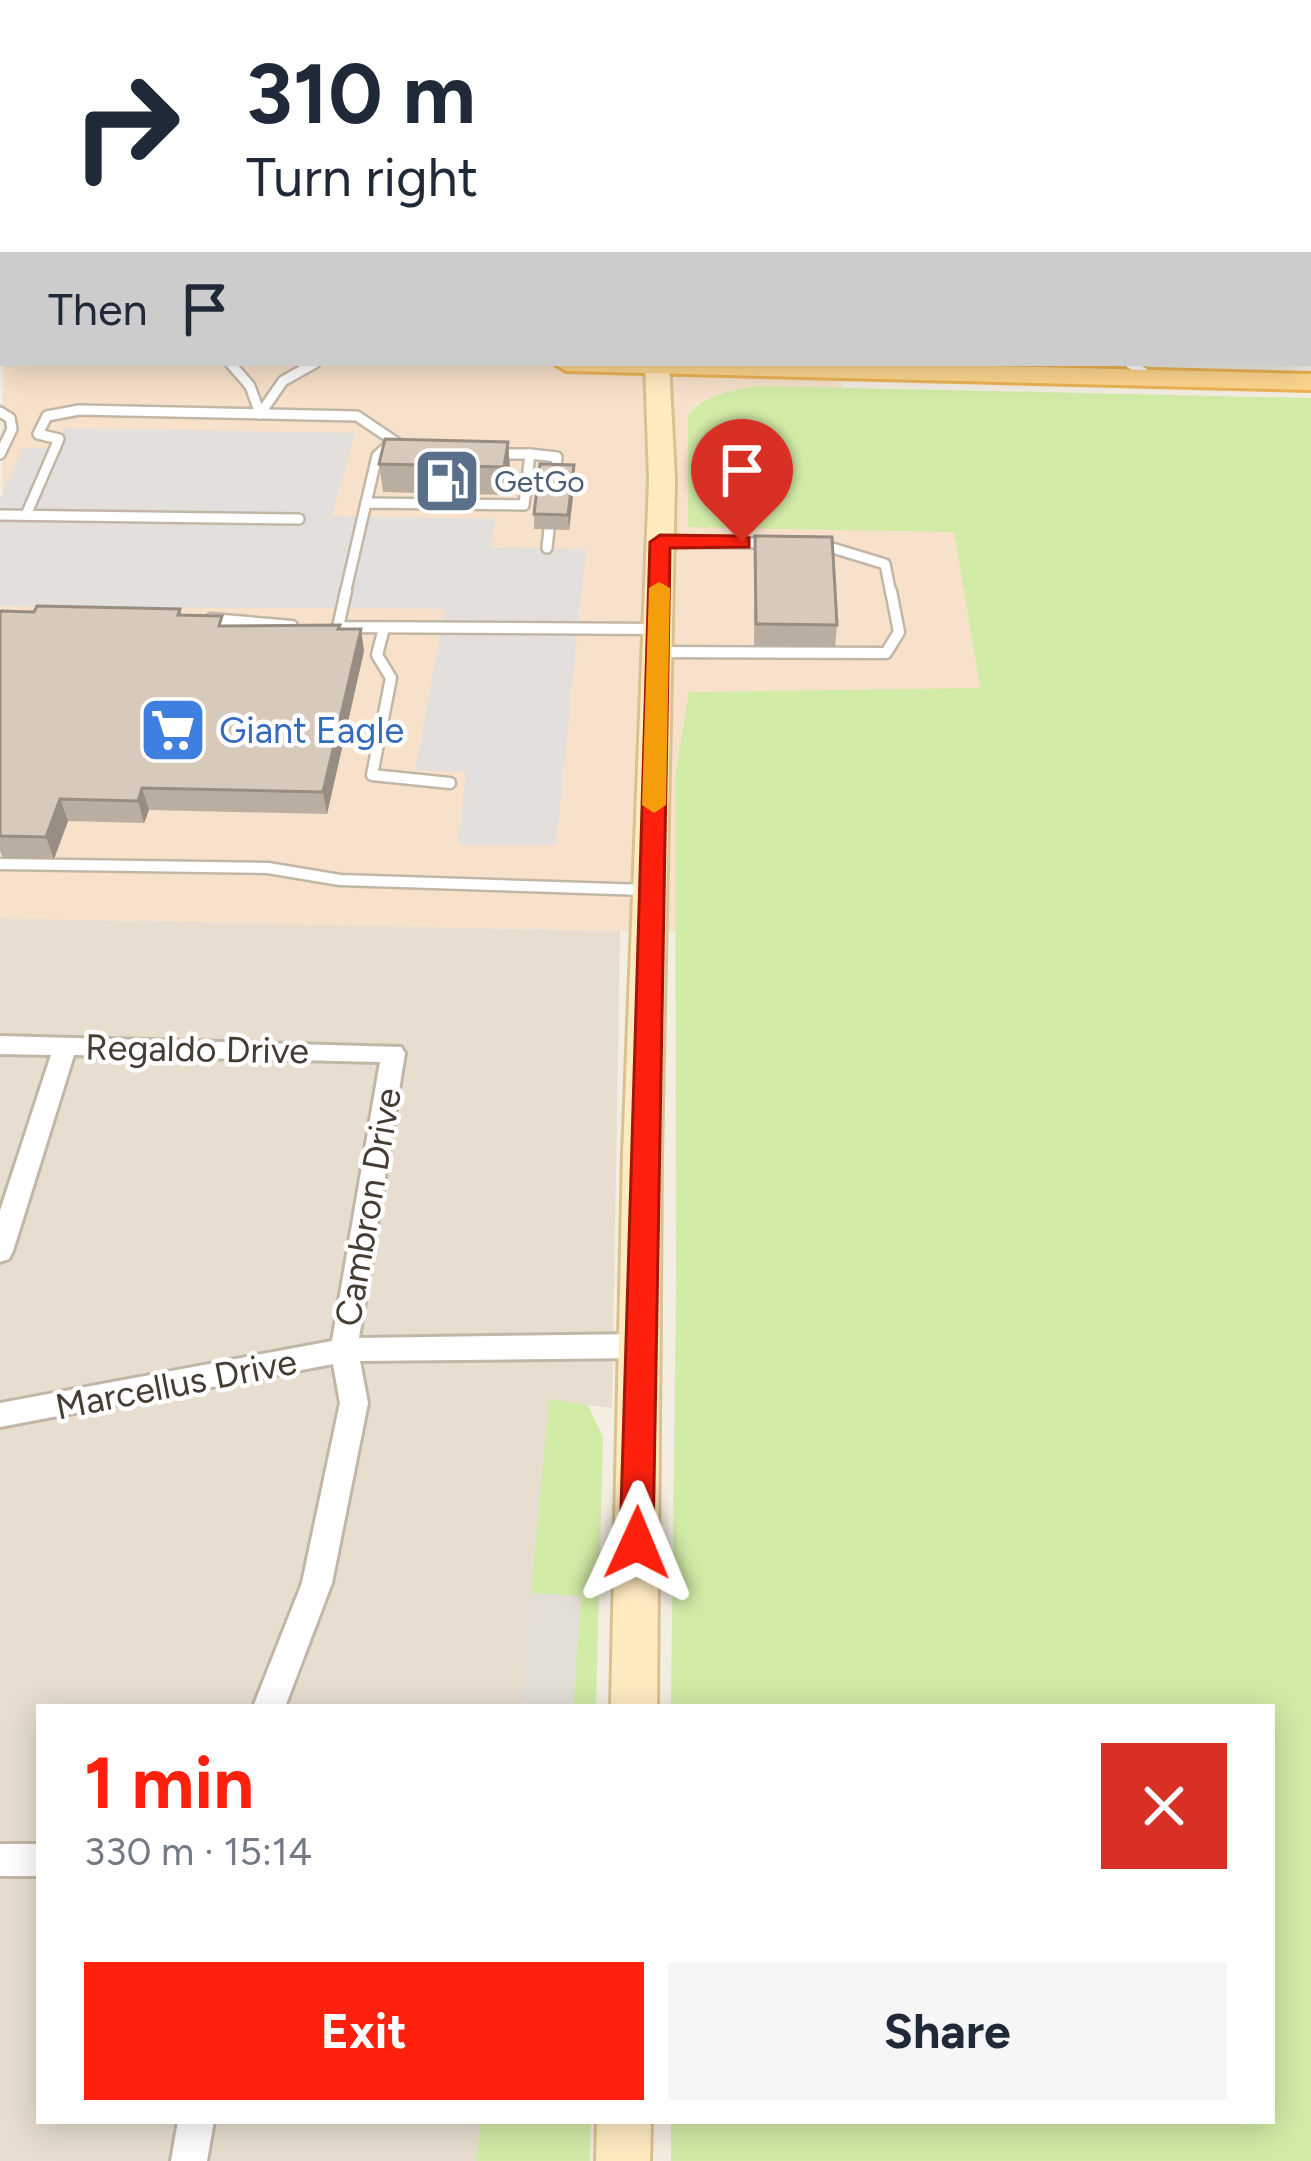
<!DOCTYPE html>
<meta charset="utf-8">
<style>
body{margin:0;font-family:Figtree,sans-serif;background:#f6f6f7;color:#1f2937;height:100vh;display:flex;flex-direction:column;font-size:45px;white-space:nowrap}
*{box-sizing:border-box;margin:0}
p{font-size:39px;color:#747a83}
.icon{flex:none;width:66px;height:66px;fill:none;stroke:currentColor;stroke-width:2;stroke-linecap:round;stroke-linejoin:round}
.map{position:relative;flex:1;overflow:hidden}
.side{position:absolute;left:36px;top:1704px;width:1239px;height:420px;display:flex;flex-direction:column;background:#fff;border-radius:0px;box-shadow:0 6px 30px #0003}
.side>*{flex:none}
.guide{position:absolute;left:0px;top:0px;width:1311px;height:366px;box-shadow:0 6px 30px #0003;background:#fff;color:#1f2937;overflow:hidden}
.pin{position:absolute;display:grid;place-items:center;width:102px;height:102px;color:#fff;margin:-123px -51px;border-radius:50% 50% 50% 0;rotate:-45deg;box-shadow:0 0 12px #0007}
.pin .icon{rotate:45deg}
.me{position:absolute;width:132px;margin:-66px;rotate:1deg;stroke-linejoin:round;filter:drop-shadow(0 0 9px #0008)}
.turn{display:flex;align-items:center;gap:42px;height:252px;padding:0 48px;font-size:54px}
.turn .icon{width:156px;height:156px;stroke-width:2.5}
.turn b{display:block;font-size:84px;line-height:102px}
.then{display:flex;align-items:center;height:114px;padding:0 48px;background:#0003;gap:24px;font-size:45px}
.round{display:grid;place-items:center;flex:none;width:126px;height:126px;border-radius:0px;background:#f6f6f7}
.overview{display:flex;align-items:center;justify-content:space-between;height:204px;padding:0 48px}
h1{font-size:72px;font-weight:700;line-height:90px;color:#ff200d}
.action{display:flex;gap:24px;margin-top:auto;padding:24px 48px}
.action a{flex:1;height:138px;border-radius:0px;background:#ff200d;color:#fff;font-size:48px;font-weight:700;line-height:138px;text-align:center}
.action a+a{background:#f6f6f7;color:#1f2937}
.map>svg:first-child{display:block}
.residential{fill:#e7ded0}
.commercial{fill:#f7e1cb}
.industrial{fill:#e4ded8}
.green{fill:#d2eba7}
.parking{fill:#e3dfdc}
.lines{fill:none;stroke-linecap:round;stroke-linejoin:round}
.service-far1-casing{stroke:#c2b7a7;stroke-width:14}
.service-casing{stroke:#c2b7a7;stroke-width:15}
.minor-casing{stroke:#c2b7a7;stroke-width:6}
.secondary-casing{stroke:#dac190;stroke-width:6}
.primary-casing{stroke:#edb456;stroke-width:6}
.service-far1{stroke:#fff;stroke-width:9}
.service{stroke:#fff;stroke-width:10}
.minor{fill:#fff;fill-rule:evenodd}
.secondary{fill:#ffebc0;fill-rule:evenodd}
.primary{fill:#ffd78f;fill-rule:evenodd}
.wall{fill:#baaea0}
.shaded-wall{fill:#978d82}
.building{fill:#d8caba;stroke:#978d82;stroke-width:3}
.route{fill:#ff200d;stroke:#a61508;stroke-width:3}
.slow{fill:#f59e0b}
.labels{text-anchor:middle;dominant-baseline:central;stroke-width:9;stroke-linejoin:round;paint-order:stroke}
.far-service-label{font-size:30px;fill:#4e5e75;stroke:#fff;text-anchor:start}
.shop-label{font-size:36px;fill:#366cbe;stroke:#fff;text-anchor:start}
.street-label{font-size:36px;fill:#453c32;stroke:#fff}
</style>
<div class="map">
<svg width="1311" height="2161" viewBox="0 0 1311 2161">
<rect width="100%" height="100%" fill="#f3ede2"/>
<g class="residential">
<polygon points="165,0 855,0 855,3 164,3"/>
<polygon points="0,918 620,931 612,1408 549,1400 521,1707 39,1707 39,2121 480,2121 476,2161 0,2161"/>
</g>
<g class="commercial">
<polygon points="855,0 1311,0 1311,204 1308,3"/>
<polygon points="3,313 3,363 841,363 842,389 757,386 725,392 697,404 688,415 954,532 980,689 689,692 675,776 677,932 0,918"/>
</g>
<polygon class="industrial" points="531,1593 581,1595 573,1707 521,1707"/>
<g class="green">
<path d="M757,386L1311,398V2161H671V2121H1272V1707H671L676,1284L675,776L689,692L980,688L954,532L688,527V415C705,394 731,391 757,386Z"/>
<polygon points="549,1399 588,1405 603,1437 596,1707 573,1707 581,1596 531,1593"/>
<polygon points="480,2121 591,2121 590,2161 476,2161"/>
</g>
<polygon class="parking" points="64,428 355,433 332,516 495,519 491,547 586,549 556,845 458,845 466,772 415,770 445,609 0,606 0,499 23,448 55,448"/>
<g class="lines">
<defs>
<g id="service-far1">
<polyline points="230,363 250,386 260,414"/>
<polyline points="1129,363 1154,379"/>
<polyline points="0,412 10,418 12,429 0,454"/>
<polyline points="260,414 283,381 315,363"/>
<polyline points="530,454 557,457 555,476"/>
<polyline points="366,503 377,456 393,441"/>
<polyline points="0,515 299,519"/>
<polyline points="26,515 59,439 38,434 47,416 79,410 357,416 403,447"/>
<polyline points="660,542 765,543"/>
<polyline points="816,543 885,564 891,594"/>
<polyline points="547,548 549,529"/>
<polyline points="345,594 366,503 524,505 530,454 494,454"/>
</g>
<g id="service">
<polyline points="346,591 338,627 654,629"/>
<polyline points="211,619 292,626"/>
<polyline points="384,628 377,655 391,678 372,775 450,783"/>
<polyline points="659,652 886,653 899,632 891,591"/>
<polyline points="0,864 268,868 340,880 646,890"/>
</g>
<g id="minor">
<polygon points="0,1036 401,1047 405,1053 359,1338 639,1334 649,1338 652,1346 649,1354 639,1358 360,1361 368,1403 332,1583 285,1707 253,1707 302,1583 340,1403 333,1364 0,1427 0,1403 332,1341 380,1062 74,1055 13,1251 9,1259 0,1262 0,1211 51,1055 0,1054"/>
<rect x="0" y="1844" width="39" height="32"/>
<polygon points="178,2121 214,2121 207,2161 171,2161"/>
</g>
<g id="secondary">
<rect x="657" y="0" width="18" height="3"/>
<polygon points="645,363 669,363 675,480 661,1155 657,1707 611,1707 623,1155 649,480"/>
<polygon points="597,2121 651,2121 650,2161 596,2161"/>
</g>
<g id="primary">
<rect x="0" y="339" width="3" height="16"/>
<polygon points="553,363 872,363 1311,374 1311,390 566,371"/>
</g>
</defs>
<use href="#service-far1" class="service-far1-casing"/>
<use href="#service" class="service-casing"/>
<use href="#minor" class="minor-casing"/>
<use href="#secondary" class="secondary-casing"/>
<use href="#primary" class="primary-casing"/>
<use href="#service-far1" class="service-far1"/>
<use href="#service" class="service"/>
<use href="#minor" class="minor"/>
<use href="#secondary" class="secondary"/>
<use href="#primary" class="primary"/>
</g>
<g class="wall">
<polygon points="1169,0 1311,1 1311,60 1308,60 1308,3 1169,3"/>
<polygon points="508,442 510,470 506,495 383,492 379,464"/>
<polygon points="575,479 569,530 534,529 534,514"/>
<polygon points="755,536 837,625 835,647 754,646"/>
<polygon points="180,609 182,616 224,626 340,625 340,629 364,651 327,814 149,810 144,823 68,821 54,859 3,858 0,851 0,611"/>
</g>
<g class="shaded-wall">
<polygon points="508,442 510,470 506,495 504,467"/>
<polygon points="574,465 575,479 569,530 568,515"/>
<polygon points="361,629 364,651 327,814 323,792"/>
<polygon points="142,788 149,810 144,823 138,801"/>
<polygon points="60,799 68,821 54,859 46,837"/>
</g>
<g class="building">
<polygon points="1170,0 1311,1 1311,35 1308,35 1308,3 1171,3"/>
<polygon points="385,439 508,442 504,467 379,464"/>
<polygon points="540,464 574,465 568,515 534,514"/>
<polygon points="755,536 832,537 837,625 756,624"/>
<polygon points="37,606 180,609 178,615 222,616 219,626 340,625 338,629 361,629 323,792 142,788 138,801 60,799 46,837 0,836 0,611 34,612"/>
</g>
<polygon class="route" points="742,536 749,538 749,547 670,548 653,1543 648,1554 637,1558 625,1554 620,1543 650,542 660,535"/>
<polygon class="slow" points="659,582 670,588 666,805 654,813 642,805 649,588"/>
<defs>
<symbol id="fuel-square" viewBox="-11 -11 22 22"><rect x="-9" y="-9" width="18" height="18" rx="4" fill="#5c6f8a" stroke="#fff"/><path d="M-5.5-6h7V0h2V4h1.3V-2.5L3-4.5l.8-.8L6-3V5H2.5V1h-1V6h-7ZM-4.2-4.7v3.2H.2V-4.7Z" fill="#fff"/></symbol>
<symbol id="supermarket-square" viewBox="-11 -11 22 22"><rect x="-9" y="-9" width="18" height="18" rx="4" fill="#3f7fe0" stroke="#fff"/><path d="M-6-5.5h2.5l.6 2H6L4.5 2H-2.5L-4.4-4H-6ZM-1.5 3.2a1.3 1.3 0 1 0 .1 0ZM3 3.2a1.3 1.3 0 1 0 .1 0Z" fill="#fff"/></symbol>
</defs>
<g fill-rule="evenodd">
<use href="#fuel-square" x="409" y="443" width="76" height="76"/>
<use href="#supermarket-square" x="135" y="692" width="76" height="76"/>
</g>
<g class="labels">
<g class="far-service-label">
<text x="494" y="481">GetGo</text>
</g>
<g class="shop-label">
<text x="219" y="730">Giant Eagle</text>
</g>
<g class="street-label">
<text transform="translate(197 1049) rotate(1)">Regaldo Drive</text>
<text transform="translate(368 1207) rotate(-80)">Cambron Drive</text>
<text transform="translate(176 1384) rotate(-11)">Marcellus Drive</text>
</g>
</g>
</svg>
<div class="pin" style="left:742px;top:542px;background:#d93025"><svg class="icon" aria-label="arrive" viewBox="0 0 24 24"><path d="M6 21V4h12l-3 4 3 4H6"/></svg></div>
<svg class="me" style="left:637px;top:1543px" viewBox="-20 -20 40 40"><path d="M0-17L14 15 0 8-14 15z" fill="#ff200d" stroke="#fff" stroke-width="4"/></svg>
<div class="guide">
<div class="turn"><svg class="icon" aria-label="right" viewBox="0 0 24 24"><path d="M7 20v-9h11M14 6l5 5-5 5"/></svg><div><b>310 m</b>Turn right</div></div>
<div class="then">Then<svg class="icon" aria-label="arrive" viewBox="0 0 24 24"><path d="M6 21V4h12l-3 4 3 4H6"/></svg></div>
</div>
<section class="side">
<div class="overview"><div><h1>1 min</h1><p>330 m · 15:14</p></div><a class="round" style="background:#d93025;color:#fff"><svg class="icon" aria-label="close" viewBox="0 0 24 24"><path d="M6 6l12 12M18 6L6 18"/></svg></a></div>
<div class="action"><a>Exit</a><a>Share</a></div>
</section>
</div>
